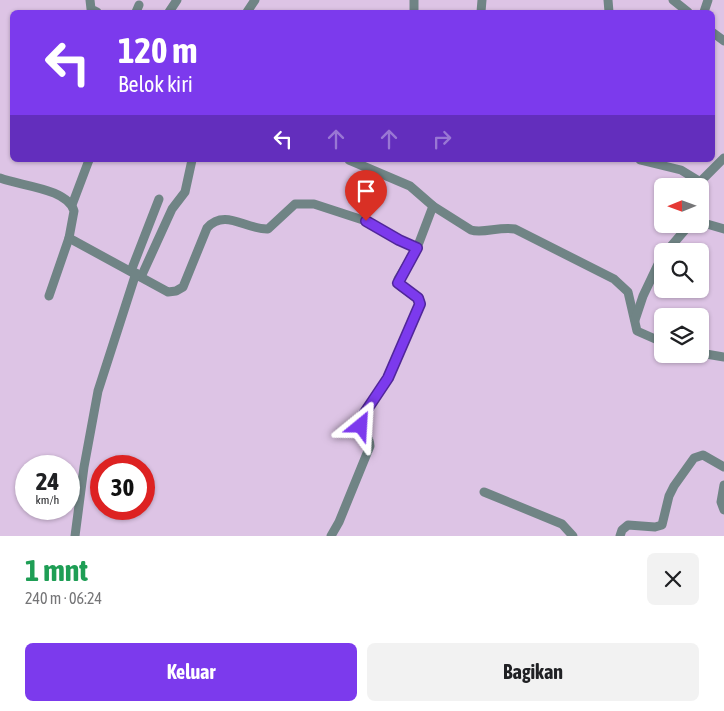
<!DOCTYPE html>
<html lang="id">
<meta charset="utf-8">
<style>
body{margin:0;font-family:"Asap Condensed",sans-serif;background:#f2f2f2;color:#202124;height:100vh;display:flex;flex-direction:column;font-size:19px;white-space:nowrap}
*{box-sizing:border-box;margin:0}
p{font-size:16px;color:#757577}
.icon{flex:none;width:28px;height:28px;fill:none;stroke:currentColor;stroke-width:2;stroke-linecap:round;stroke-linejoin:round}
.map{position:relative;height:536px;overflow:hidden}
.panel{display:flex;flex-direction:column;background:#fff;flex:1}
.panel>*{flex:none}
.guide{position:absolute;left:10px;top:10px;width:705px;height:152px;border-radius:8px;box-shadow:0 1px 4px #0004;background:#7c3aed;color:#fff;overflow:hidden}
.needle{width:32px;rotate:269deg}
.buttons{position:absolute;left:654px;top:178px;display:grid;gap:10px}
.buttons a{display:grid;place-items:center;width:55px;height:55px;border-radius:8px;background:#fff;box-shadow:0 1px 4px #0004;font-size:25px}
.speed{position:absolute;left:15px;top:455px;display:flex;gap:10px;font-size:25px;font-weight:700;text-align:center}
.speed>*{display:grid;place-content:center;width:65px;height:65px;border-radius:50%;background:#fff;box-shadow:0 1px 4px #0004;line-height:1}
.speed small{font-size:12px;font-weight:400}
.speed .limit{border:8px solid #d22;background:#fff;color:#111}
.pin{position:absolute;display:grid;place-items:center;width:42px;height:42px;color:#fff;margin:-51px -21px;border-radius:50% 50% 50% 0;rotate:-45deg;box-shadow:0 0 5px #0007}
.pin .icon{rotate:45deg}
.me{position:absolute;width:55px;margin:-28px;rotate:27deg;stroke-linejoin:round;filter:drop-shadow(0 0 4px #0008)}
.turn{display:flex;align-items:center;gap:18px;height:105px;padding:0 25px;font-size:22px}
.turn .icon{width:65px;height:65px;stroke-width:2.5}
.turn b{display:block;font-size:35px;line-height:42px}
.lanes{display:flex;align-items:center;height:48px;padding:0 25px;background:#0003;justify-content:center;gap:25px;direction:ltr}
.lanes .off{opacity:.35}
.round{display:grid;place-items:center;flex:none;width:52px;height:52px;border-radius:8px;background:#f2f2f2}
.summary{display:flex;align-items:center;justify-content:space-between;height:85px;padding:0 25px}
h1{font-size:30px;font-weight:700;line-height:38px;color:#1e9e55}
.button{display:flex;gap:10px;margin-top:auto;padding:10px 25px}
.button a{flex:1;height:58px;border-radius:8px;background:#7c3aed;color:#fff;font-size:20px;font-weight:700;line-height:58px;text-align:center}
.button a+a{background:#f2f2f2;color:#202124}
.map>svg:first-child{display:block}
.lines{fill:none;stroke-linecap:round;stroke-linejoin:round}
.minor{stroke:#708485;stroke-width:9}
.route-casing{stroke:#51269a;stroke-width:12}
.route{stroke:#7c3aed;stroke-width:9}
</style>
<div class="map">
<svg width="724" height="536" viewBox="0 0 724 536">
<rect width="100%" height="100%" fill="#ddc4e5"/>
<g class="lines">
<g class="minor">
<polyline points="90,0 91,9 97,12"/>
<polyline points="608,0 609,12"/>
<polyline points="673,0 688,12"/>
<polyline points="136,12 139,5"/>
<polyline points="169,12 177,0"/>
<polyline points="247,12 255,0"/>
<polyline points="414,12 414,0"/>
<polyline points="481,12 482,0"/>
<polyline points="704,12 708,0"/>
<polyline points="712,32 724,41"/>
<path d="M349,160L410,186L433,206L471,230C483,234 500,226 515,229L614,279L628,292L637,331L662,342"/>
<polyline points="640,160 681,170 699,181"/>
<path d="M0,178C20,186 67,188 74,211L69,238L168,292L176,291L183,287L207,228C225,208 246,230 268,229L295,204H314L366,221L399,240L417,248"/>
<polyline points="696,186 724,158"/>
<polyline points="72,205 89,160"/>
<polyline points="700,222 724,229"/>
<polyline points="667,251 690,224"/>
<polyline points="131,271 159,199"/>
<polyline points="141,277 172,209 185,192 192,160"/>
<polyline points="49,296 69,238"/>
<polyline points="635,320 643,296 662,256"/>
<polyline points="700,353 724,357"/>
<polyline points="724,485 721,502 724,510"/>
<polyline points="484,492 562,524 573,536"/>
<polyline points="75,536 84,467 98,391 136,273"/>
<path d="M331,536L339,522L370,446C370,436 361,431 360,421L388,378L419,304L418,299L400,286L398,279L417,248L433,206"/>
<polyline points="620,536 622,530 628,525 655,527 662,525 669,496 674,486 694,458 703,455 724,467"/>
</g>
</g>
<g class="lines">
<defs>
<polyline id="route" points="361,426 362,417 388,378 420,304 418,298 398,283 417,248 399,240 366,221"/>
</defs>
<use href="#route" class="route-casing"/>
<use href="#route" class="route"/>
</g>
</svg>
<div class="buttons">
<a><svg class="needle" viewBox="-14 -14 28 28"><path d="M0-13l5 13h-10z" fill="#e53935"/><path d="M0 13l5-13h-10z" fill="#757577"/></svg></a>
<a><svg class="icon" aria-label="search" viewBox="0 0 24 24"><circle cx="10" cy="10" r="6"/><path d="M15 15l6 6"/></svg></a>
<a><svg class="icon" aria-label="layers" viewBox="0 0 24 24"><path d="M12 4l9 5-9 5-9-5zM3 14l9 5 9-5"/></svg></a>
</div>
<div class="speed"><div>24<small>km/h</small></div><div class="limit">30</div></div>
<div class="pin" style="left:366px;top:221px;background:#d93025"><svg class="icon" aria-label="arrive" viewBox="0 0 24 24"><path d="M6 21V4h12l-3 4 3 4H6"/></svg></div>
<svg class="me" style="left:361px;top:426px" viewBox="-20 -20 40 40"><path d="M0-17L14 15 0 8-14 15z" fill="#7c3aed" stroke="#fff" stroke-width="4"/></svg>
<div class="guide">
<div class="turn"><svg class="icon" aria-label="left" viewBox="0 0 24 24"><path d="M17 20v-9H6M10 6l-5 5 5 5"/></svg><div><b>120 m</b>Belok kiri</div></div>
<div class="lanes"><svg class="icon" aria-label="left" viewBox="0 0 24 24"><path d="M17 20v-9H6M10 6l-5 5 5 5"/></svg><svg class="icon off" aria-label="ahead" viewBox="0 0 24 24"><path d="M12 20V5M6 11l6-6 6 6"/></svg><svg class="icon off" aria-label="ahead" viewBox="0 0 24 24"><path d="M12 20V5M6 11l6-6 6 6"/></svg><svg class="icon off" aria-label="right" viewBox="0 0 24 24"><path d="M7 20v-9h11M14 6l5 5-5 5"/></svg></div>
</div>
</div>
<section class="panel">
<div class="summary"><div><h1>1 mnt</h1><p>240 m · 06:24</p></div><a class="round"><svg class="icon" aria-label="close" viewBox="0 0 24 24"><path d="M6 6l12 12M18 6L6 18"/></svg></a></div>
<div class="button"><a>Keluar</a><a>Bagikan</a></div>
</section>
